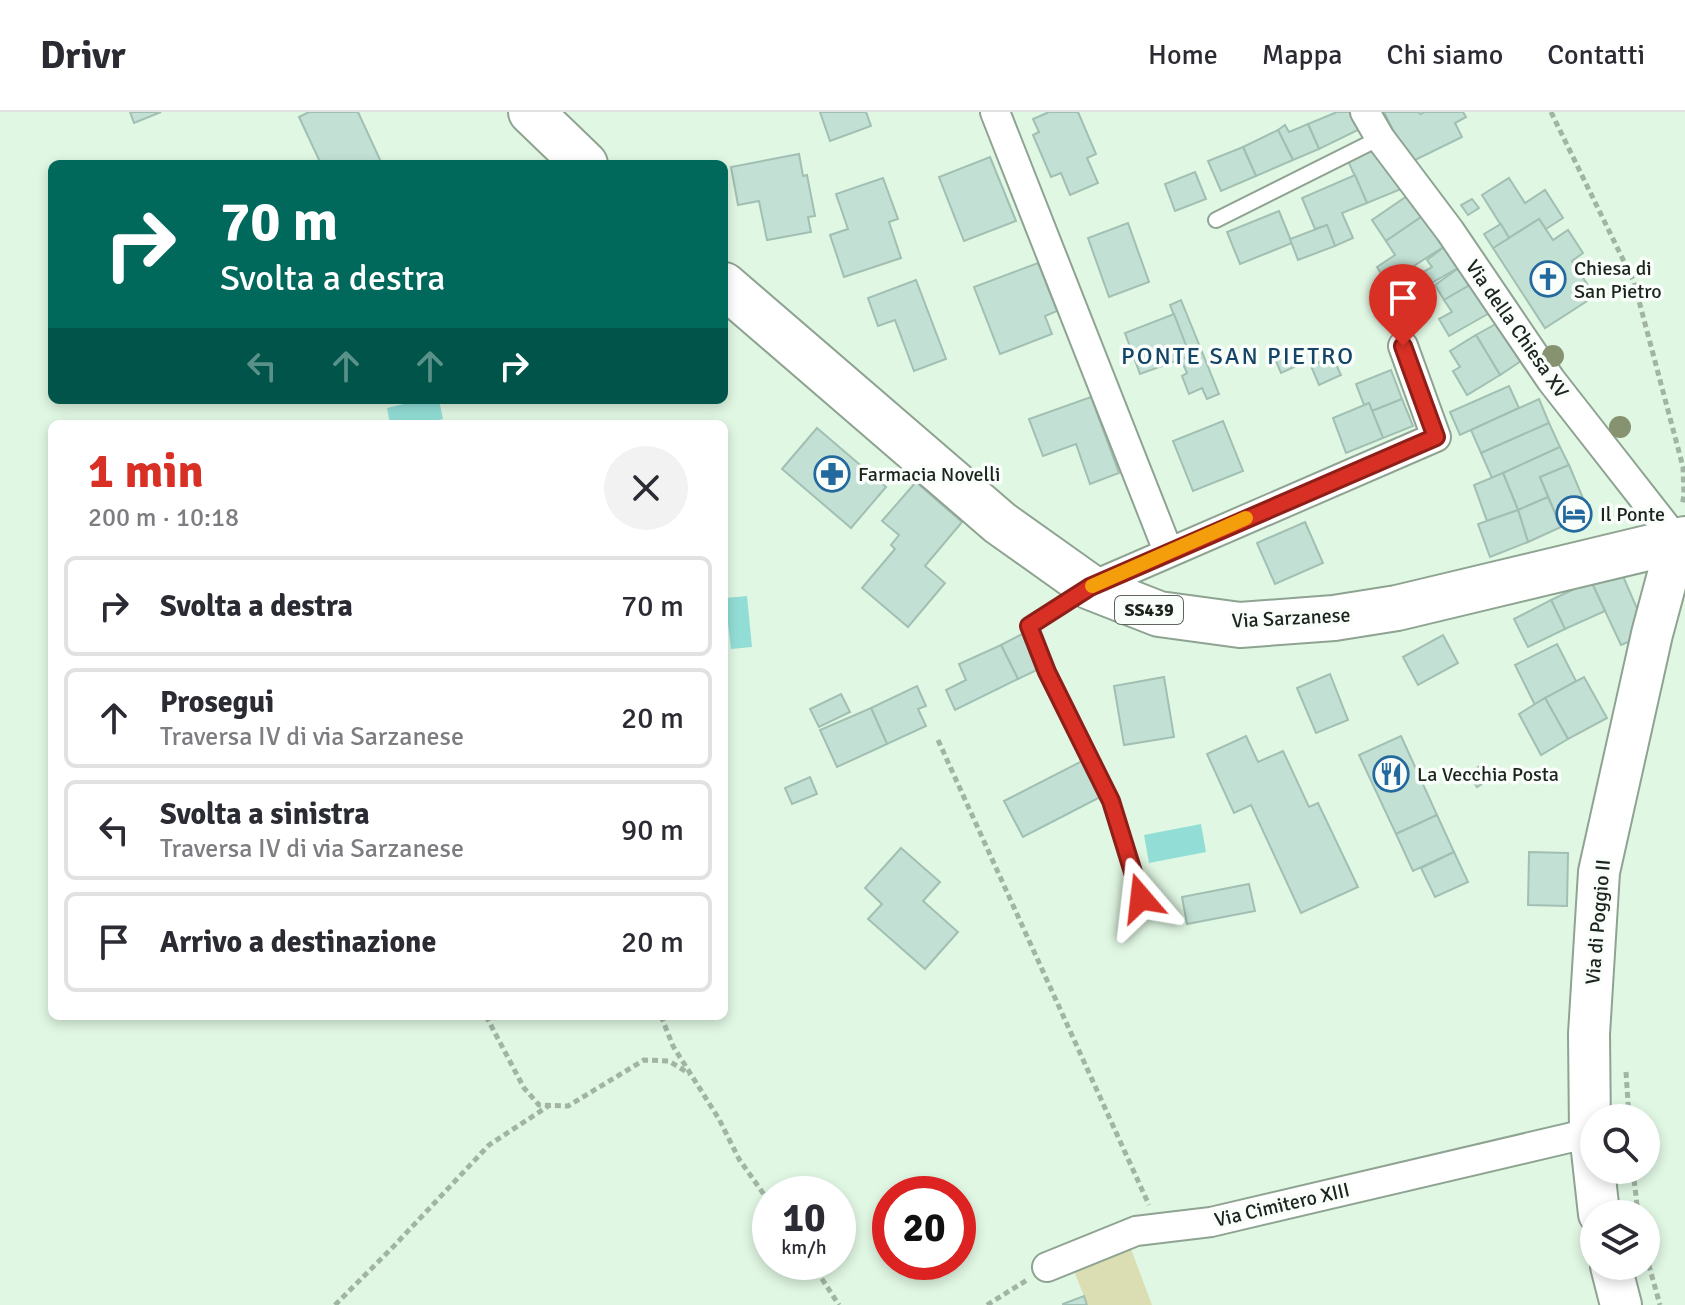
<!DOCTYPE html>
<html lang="it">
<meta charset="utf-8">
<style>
body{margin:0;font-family:Signika,sans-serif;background:#f2f2f3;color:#2b2b33;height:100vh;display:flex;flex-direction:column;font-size:30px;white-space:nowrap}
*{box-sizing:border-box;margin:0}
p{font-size:26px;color:#7c7c81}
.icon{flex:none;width:44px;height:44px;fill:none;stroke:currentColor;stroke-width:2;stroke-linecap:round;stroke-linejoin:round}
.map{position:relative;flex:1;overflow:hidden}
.details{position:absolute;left:48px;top:308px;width:680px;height:600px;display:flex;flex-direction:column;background:#fff;border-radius:12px;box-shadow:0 4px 12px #0003}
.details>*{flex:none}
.top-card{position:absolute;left:48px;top:48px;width:680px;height:244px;border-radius:12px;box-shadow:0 4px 12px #0003;background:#00695c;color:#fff;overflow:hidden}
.fabs{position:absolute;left:1580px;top:992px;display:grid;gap:16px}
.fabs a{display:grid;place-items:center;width:80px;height:80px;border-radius:50%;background:#fff;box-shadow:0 4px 12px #0003;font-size:40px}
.speed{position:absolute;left:752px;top:1064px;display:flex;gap:16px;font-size:40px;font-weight:700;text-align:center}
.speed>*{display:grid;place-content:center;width:104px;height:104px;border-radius:50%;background:#fff;box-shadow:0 4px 12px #0003;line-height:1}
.speed small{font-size:20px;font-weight:400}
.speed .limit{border:12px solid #d22;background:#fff;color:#111}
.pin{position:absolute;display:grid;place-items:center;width:68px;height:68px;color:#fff;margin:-82px -34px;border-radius:50% 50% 50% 0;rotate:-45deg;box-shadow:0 0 8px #0007}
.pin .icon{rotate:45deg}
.me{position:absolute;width:88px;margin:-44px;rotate:343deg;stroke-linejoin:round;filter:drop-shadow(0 0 6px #0008)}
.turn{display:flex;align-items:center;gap:28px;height:168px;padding:0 40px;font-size:36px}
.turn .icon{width:104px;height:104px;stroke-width:2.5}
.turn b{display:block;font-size:56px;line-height:68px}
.lanes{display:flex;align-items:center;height:76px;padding:0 40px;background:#0003;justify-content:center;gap:40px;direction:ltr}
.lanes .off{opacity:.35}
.round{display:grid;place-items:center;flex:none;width:84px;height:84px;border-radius:42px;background:#f2f2f3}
.summary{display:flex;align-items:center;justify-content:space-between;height:136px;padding:0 40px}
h1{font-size:48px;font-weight:800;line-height:60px;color:#d93025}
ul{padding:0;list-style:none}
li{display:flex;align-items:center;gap:24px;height:100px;margin:0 16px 12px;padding:0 24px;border:4px solid #e1e1e2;border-radius:12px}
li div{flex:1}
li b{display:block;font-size:30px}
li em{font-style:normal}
header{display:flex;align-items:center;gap:48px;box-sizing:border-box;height:112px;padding:0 40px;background:#fff;border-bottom:2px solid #e1e1e2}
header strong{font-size:38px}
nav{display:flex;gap:44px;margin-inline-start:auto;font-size:28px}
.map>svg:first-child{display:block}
.green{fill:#dbdeb3}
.water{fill:#92ded6}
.building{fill:#c2e1d4;stroke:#a1bfb2;stroke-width:2}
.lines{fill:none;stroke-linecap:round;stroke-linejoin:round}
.service-casing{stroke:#8ea391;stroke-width:18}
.minor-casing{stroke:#8ea391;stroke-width:32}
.secondary-casing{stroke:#8ea391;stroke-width:44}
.primary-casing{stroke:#8ea391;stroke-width:48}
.path{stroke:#a2b5a5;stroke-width:5;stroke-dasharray:6 4;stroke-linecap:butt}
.service{stroke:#fff;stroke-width:14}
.minor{stroke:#fff;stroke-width:28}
.secondary{stroke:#fff;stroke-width:40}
.primary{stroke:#fff;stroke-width:44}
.tree{fill:#879271}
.route-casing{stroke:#8d1f18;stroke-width:20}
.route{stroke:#d93025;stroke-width:14}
.slow{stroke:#f59e0b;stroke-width:14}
.labels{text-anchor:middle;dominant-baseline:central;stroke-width:7;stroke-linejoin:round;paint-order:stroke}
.shield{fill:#fafefa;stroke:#5e655f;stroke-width:2}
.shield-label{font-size:18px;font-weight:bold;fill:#1b241d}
.poi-label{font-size:20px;fill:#1b241d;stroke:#fafefa;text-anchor:start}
.street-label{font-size:20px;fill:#1b241d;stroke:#fafefa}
.quarter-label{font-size:24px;letter-spacing:2px;fill:#144468;stroke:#fafefa}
</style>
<header>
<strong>Drivr</strong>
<nav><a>Home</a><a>Mappa</a><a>Chi siamo</a><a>Contatti</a></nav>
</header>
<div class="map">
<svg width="1685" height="1193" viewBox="0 0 1685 1193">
<rect width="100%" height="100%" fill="#e0f7e3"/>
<polygon class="green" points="1131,1137 1152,1193 1063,1193 1084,1184 1074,1159"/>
<g class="water">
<polygon points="420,288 439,288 443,307 424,312 390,312 387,296"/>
<polygon points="747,484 752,535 731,537 725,486"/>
<polygon points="1201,712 1206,740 1149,751 1144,723"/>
</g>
<g class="building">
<polygon points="130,0 161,0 134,11"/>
<polygon points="309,0 358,0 382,52 321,52 299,5"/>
<polygon points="820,0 866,0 871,14 830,29"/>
<polygon points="1049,0 1078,0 1096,42 1087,46 1098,71 1070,83 1061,61 1051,65 1033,23 1039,20 1033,7"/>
<polygon points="1337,0 1353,0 1360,17 1319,37 1308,12"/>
<polygon points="1384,0 1419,0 1420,2 1425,0 1463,0 1466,5 1455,11 1462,25 1409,51"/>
<polygon points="1308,12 1319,37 1293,48 1278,18 1285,13 1289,20"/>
<polygon points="1278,18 1293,48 1256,64 1243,35"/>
<polygon points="1376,34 1401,77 1367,91 1348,49"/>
<polygon points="1243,35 1256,64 1221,79 1208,49"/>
<polygon points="799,42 803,64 807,63 815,104 808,105 811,120 767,128 759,89 738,93 731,55"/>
<polygon points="990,45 1016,109 964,129 939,65"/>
<polygon points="1195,60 1206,87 1175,99 1165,72"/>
<polygon points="1355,63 1367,91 1342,101 1353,126 1335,134 1327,113 1315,117 1302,86"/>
<polygon points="883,66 898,107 889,110 901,146 844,165 830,123 848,117 836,82"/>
<polygon points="1509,66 1525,91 1545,78 1563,106 1546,117 1539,107 1509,126 1482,83"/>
<polygon points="1413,80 1427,101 1386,129 1372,108"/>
<polygon points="1472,87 1479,96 1468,103 1461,93"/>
<polygon points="1279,99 1292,131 1240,152 1227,120"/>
<polygon points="1427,101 1448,132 1387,171 1377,155 1395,143 1386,129"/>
<polygon points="1539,107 1553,128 1568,118 1583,141 1572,149 1595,184 1545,216 1493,136"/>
<polygon points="1128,111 1149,170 1109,185 1088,126"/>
<polygon points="1501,112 1509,126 1493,136 1484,122"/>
<polygon points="1327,113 1335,134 1298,148 1290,127"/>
<polygon points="1448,132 1463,153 1416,180 1409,168 1432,155 1427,148"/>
<polygon points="1038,151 1057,199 1045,204 1052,222 1000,242 974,175"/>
<polygon points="1463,153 1475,170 1444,188 1435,173"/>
<polygon points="916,168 946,247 914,259 895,208 878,214 868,186"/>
<polygon points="1475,170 1493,199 1449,224 1439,207 1452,200 1444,188"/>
<polygon points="1181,188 1219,282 1207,287 1202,276 1189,282 1182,264 1187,261 1181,247 1190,244 1170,193"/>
<polygon points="1174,202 1190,244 1140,262 1125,221"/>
<polygon points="1501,209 1524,247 1500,263 1476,223"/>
<polygon points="1476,223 1500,263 1467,283 1453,259 1460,255 1450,239"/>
<polygon points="1294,236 1301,252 1281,261 1274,244"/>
<polygon points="1332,244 1341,263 1319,273 1311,254"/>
<polygon points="1391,258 1402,287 1372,299 1369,291 1364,293 1356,272"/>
<polygon points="1509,274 1519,296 1460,323 1450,300"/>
<polygon points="1091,285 1119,361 1090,372 1076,332 1043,344 1029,307"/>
<polygon points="1402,287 1413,314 1383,326 1372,299"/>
<polygon points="1539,287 1549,311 1481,341 1471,318"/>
<polygon points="1369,291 1383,326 1346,341 1333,306"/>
<polygon points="1223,309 1243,359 1193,379 1173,329"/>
<polygon points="1549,311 1560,335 1492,366 1481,341"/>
<polygon points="817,316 886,375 851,416 782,357"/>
<polygon points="1560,335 1569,353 1540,365 1548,385 1518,398 1503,361"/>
<polygon points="1569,353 1590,403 1561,415 1540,365"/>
<polygon points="1503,361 1518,398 1487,409 1474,373"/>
<polygon points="916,370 962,410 925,454 945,471 908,515 862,476 895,437 891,433 899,423 882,409"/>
<polygon points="1548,385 1561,415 1528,430 1518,398"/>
<polygon points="1518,398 1528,430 1490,445 1478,412"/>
<polygon points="1305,410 1323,451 1275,472 1257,431"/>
<polygon points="1619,455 1639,501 1633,528 1621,533 1591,469"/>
<polygon points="1591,469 1605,499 1565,517 1551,488"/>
<polygon points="1551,488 1565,517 1528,535 1514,507"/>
<polygon points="1024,521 1041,556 1018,567 1001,533"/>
<polygon points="1443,523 1458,551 1418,573 1403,545"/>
<polygon points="1557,532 1576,569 1535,593 1515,553"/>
<polygon points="1001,533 1018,567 955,598 946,578 966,568 959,552"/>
<polygon points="1330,562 1348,608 1316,621 1297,576"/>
<polygon points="1164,565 1174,625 1124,633 1114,574"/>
<polygon points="1584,565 1607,606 1568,627 1545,586"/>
<polygon points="917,574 926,594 918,597 926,614 887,632 871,596"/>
<polygon points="841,582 850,600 819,615 810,597"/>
<polygon points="1545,586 1568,627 1541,643 1519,602"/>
<polygon points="871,596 887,632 837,655 820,618"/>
<polygon points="1246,624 1258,650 1283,639 1309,695 1318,691 1358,775 1301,801 1251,693 1234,701 1207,642"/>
<polygon points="1401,624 1437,703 1396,722 1359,643"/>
<polygon points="1090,645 1108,681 1023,725 1004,689"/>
<polygon points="1481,653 1490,667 1477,675 1469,662"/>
<polygon points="810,665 817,682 792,692 785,676"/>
<polygon points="1437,703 1454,740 1413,759 1396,722"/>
<polygon points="901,736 940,770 923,789 958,820 925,857 868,807 882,792 865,776"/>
<polygon points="1454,740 1468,770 1435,785 1421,756"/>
<polygon points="1529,740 1568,741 1567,794 1528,793"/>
<polygon points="1249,772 1255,799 1187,812 1182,785"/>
<polygon points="1084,1184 1087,1193 1063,1193 1063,1192"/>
</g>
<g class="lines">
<defs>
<g id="service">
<polyline points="1216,108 1380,26"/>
<polyline points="1083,479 1029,514 1047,560 1111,689 1141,786"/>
</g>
<g id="minor">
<polyline points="995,0 1168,439"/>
<polyline points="1365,0 1380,26 1450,119 1551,268 1677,429"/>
<polyline points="1090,475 1436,325 1403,234"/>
<polyline points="1047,1155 1136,1119 1211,1110 1590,1021"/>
</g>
<g id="secondary">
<polyline points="1599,1102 1590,1021 1589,922 1599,760 1652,522 1677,429"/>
<polyline points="1611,1154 1621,1193"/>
</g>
<g id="primary">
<polyline points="531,0 585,52"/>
<polyline points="724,173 1000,411 1090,475 1159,502 1240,513 1334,506 1397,496 1685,427"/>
</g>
</defs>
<use href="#service" class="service-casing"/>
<use href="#minor" class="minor-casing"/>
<use href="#secondary" class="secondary-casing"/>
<use href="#primary" class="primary-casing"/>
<g class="path">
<polyline points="1551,0 1634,170 1683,355 1684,383 1682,394"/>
<polyline points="938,628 1149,1093"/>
<polyline points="486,904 524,976 539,993 568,994 644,948 669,949 690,962"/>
<polyline points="661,904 673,934 719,1007 739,1047 770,1091"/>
<polyline points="1626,960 1629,1006"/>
<polyline points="1633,1058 1638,1102"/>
<polyline points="1646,1143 1660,1193"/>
<polyline points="811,1150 839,1193"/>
<polyline points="335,1193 393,1135 489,1033 550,993"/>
<polyline points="987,1193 1027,1168"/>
</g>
<use href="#service" class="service"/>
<use href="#minor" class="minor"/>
<use href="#secondary" class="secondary"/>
<use href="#primary" class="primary"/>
</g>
<g class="tree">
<circle cx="1553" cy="244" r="11"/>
<circle cx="1620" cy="315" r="11"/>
</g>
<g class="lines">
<defs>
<polyline id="route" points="1141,786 1111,689 1047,560 1029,514 1090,475 1436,325 1403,234"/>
</defs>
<use href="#route" class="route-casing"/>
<use href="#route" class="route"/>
<polyline class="slow" points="1092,474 1246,406"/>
</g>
<defs>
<symbol id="church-ring" viewBox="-11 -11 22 22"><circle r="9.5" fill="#fafefa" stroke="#23699e" stroke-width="1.5"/><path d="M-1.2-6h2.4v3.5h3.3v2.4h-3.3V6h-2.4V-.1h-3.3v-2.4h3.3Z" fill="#23699e"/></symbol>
<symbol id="pharmacy-ring" viewBox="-11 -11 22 22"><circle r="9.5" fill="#fafefa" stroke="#23699e" stroke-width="1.5"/><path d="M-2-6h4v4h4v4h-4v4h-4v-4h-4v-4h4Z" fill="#23699e"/></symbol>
<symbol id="hotel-ring" viewBox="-11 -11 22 22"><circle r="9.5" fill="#fafefa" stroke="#23699e" stroke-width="1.5"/><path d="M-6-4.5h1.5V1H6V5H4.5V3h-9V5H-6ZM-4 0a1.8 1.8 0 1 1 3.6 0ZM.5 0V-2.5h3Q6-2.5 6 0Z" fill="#23699e"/></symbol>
<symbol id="restaurant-ring" viewBox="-11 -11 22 22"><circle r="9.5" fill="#fafefa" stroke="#23699e" stroke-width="1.5"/><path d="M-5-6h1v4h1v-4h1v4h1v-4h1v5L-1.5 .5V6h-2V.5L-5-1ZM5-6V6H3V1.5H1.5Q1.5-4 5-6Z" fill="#23699e"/></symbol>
</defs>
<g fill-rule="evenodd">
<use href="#church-ring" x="1528" y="147" width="40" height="40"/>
<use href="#pharmacy-ring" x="812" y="342" width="40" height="40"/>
<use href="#hotel-ring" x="1554" y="382" width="40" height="40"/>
<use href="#restaurant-ring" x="1371" y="642" width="40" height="40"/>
</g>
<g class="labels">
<rect class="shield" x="1115" y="484" width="68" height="28" rx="6"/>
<g class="shield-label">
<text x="1149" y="498">SS439</text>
</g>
<g class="poi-label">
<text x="1574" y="156">Chiesa di<tspan x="1574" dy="23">San Pietro</tspan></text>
<text x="858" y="362">Farmacia Novelli</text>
<text x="1600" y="402">Il Ponte</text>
<text x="1417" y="662">La Vecchia Posta</text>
</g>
<g class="street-label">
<text transform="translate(1517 217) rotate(55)">Via della Chiesa XV</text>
<text transform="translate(1291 506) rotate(-3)">Via Sarzanese</text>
<text transform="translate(1598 810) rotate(-85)">Via di Poggio II</text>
<text transform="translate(1282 1093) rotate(-13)">Via Cimitero XIII</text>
</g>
<g class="quarter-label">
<text x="1238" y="244">PONTE SAN PIETRO</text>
</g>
</g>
</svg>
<div class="fabs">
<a><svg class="icon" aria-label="search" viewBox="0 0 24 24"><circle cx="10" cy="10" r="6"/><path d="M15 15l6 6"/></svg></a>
<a><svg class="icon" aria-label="layers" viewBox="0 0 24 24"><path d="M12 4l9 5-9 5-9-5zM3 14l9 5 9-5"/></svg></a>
</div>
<div class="speed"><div>10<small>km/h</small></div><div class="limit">20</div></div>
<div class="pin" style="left:1403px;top:234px;background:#d93025"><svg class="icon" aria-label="arrive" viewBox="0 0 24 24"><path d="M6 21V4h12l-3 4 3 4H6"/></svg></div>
<svg class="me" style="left:1141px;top:786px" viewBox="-20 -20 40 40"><path d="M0-17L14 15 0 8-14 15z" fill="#d93025" stroke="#fff" stroke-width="4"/></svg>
<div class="top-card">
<div class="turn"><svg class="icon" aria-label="right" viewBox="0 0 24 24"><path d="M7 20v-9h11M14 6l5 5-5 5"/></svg><div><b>70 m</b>Svolta a destra</div></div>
<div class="lanes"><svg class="icon off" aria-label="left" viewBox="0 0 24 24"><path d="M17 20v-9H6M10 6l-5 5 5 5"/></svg><svg class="icon off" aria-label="ahead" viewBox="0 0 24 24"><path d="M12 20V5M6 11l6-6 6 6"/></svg><svg class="icon off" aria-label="ahead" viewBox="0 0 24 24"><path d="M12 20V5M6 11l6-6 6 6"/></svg><svg class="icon" aria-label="right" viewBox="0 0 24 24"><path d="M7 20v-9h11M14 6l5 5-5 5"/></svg></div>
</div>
<section class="details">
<div class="summary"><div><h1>1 min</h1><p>200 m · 10:18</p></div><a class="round"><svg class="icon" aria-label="close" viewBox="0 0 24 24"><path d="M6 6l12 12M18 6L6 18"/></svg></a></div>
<ul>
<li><svg class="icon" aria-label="right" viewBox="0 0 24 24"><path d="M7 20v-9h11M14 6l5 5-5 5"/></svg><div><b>Svolta a destra</b></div><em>70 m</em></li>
<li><svg class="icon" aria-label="ahead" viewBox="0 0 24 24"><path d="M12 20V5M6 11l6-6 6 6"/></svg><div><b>Prosegui</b><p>Traversa IV di via Sarzanese</p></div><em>20 m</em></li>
<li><svg class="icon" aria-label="left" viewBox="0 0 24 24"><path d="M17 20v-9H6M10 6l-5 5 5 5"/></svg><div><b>Svolta a sinistra</b><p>Traversa IV di via Sarzanese</p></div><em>90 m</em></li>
<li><svg class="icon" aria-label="arrive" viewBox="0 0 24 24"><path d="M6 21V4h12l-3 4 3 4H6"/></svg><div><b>Arrivo a destinazione</b></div><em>20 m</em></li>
</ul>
</section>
</div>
